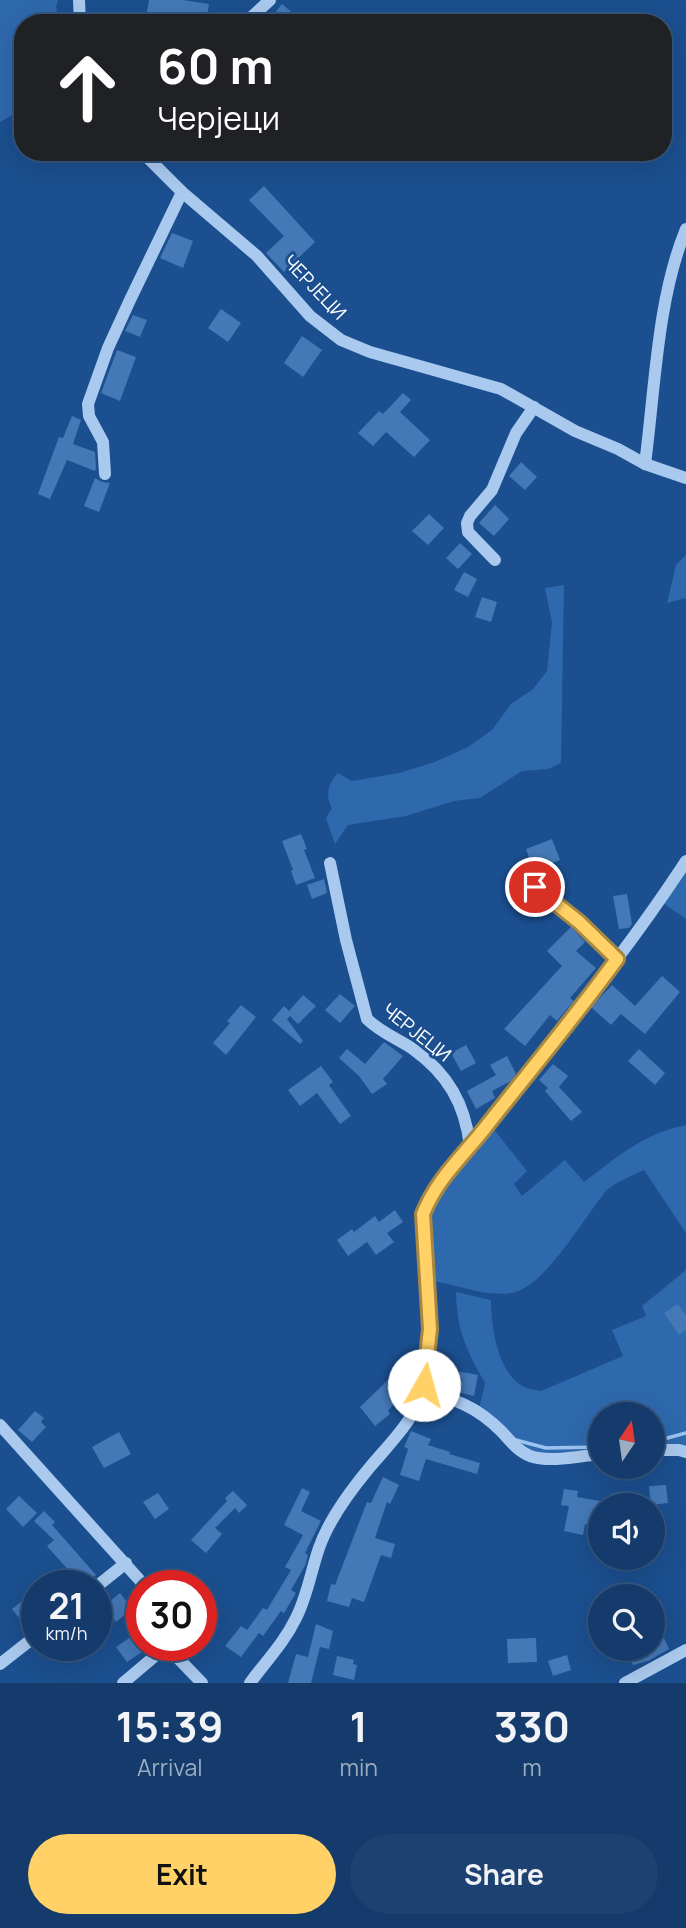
<!DOCTYPE html>
<meta charset="utf-8">
<style>
body{margin:0;font-family:Manrope,sans-serif;background:#1d4271;color:#f1f3f6;height:100vh;display:flex;flex-direction:column;font-size:26px;white-space:nowrap}
*{box-sizing:border-box;margin:0}
p{font-size:23px;color:#9dadc1}
.icon{flex:none;width:38px;height:38px;fill:none;stroke:currentColor;stroke-width:2;stroke-linecap:round;stroke-linejoin:round}
.map{position:relative;height:1683px;overflow:hidden}
.panel{display:flex;flex-direction:column;background:#143b6b;flex:1}
.panel>*{flex:none}
.hud{position:absolute;left:14px;top:14px;width:658px;height:147px;border-radius:28px;box-shadow:0 7px 28px #0002,0 0 0 2px #33557e;background:#202124;color:#fff;overflow:hidden}
.needle{width:46px;rotate:13deg}
.fabs{position:absolute;left:588px;top:1402px;display:grid;gap:14px}
.fabs a{display:grid;place-items:center;width:77px;height:77px;border-radius:50%;background:#143b6b;box-shadow:0 7px 28px #0002,0 0 0 2px #33557e;font-size:35px}
.speed{position:absolute;left:21px;top:1570px;display:flex;gap:14px;font-size:35px;font-weight:700;text-align:center}
.speed>*{display:grid;place-content:center;width:91px;height:91px;border-radius:50%;background:#143b6b;box-shadow:0 7px 28px #0002,0 0 0 2px #33557e;line-height:1}
.speed small{font-size:18px;font-weight:400}
.speed .limit{border:10px solid #d22;background:#fff;color:#111}
.pin{position:absolute;display:grid;place-items:center;width:60px;height:60px;color:#fff;margin:-30px;border:4px solid #fff;border-radius:50%;box-shadow:0 2px 7px #0007}
.me{position:absolute;width:77px;margin:-38px;rotate:7deg;stroke-linejoin:round;filter:drop-shadow(0 0 5px #0008)}
.turn{display:flex;align-items:center;gap:24px;height:147px;padding:0 28px;font-size:32px}
.turn .icon{width:91px;height:91px;stroke-width:2.5}
.turn b{display:block;font-size:49px;line-height:60px}
.eta{display:flex;justify-content:space-evenly;align-items:center;height:119px;text-align:center}
.eta b{font-size:42px;font-weight:700;line-height:49px}
.primary-button{display:flex;gap:14px;margin-top:auto;padding:14px 28px}
.primary-button a{flex:1;height:80px;border-radius:42px;background:#ffd166;color:#111;font-size:28px;font-weight:700;line-height:80px;text-align:center}
.primary-button a+a{background:#1d4271;color:#f1f3f6}
.map>svg:first-child{display:block}
.green{fill:#2e69ad}
.lines{fill:none;stroke-linecap:round;stroke-linejoin:round}
.stream{stroke:#9cc4f0;stroke-width:3.5}
.building{fill:#4478b7}
.minor{stroke:#a9c9ee;stroke-width:12}
.route-casing{stroke:#a68842;stroke-width:18}
.route{stroke:#ffd166;stroke-width:12}
.labels{text-anchor:middle;dominant-baseline:central;stroke-width:6;stroke-linejoin:round;paint-order:stroke}
.street-label{font-size:19px;fill:#fff;stroke:#1b4f8f}
</style>
<div class="map">
<svg width="686" height="1683" viewBox="0 0 686 1683">
<rect width="100%" height="100%" fill="#1b4f8f"/>
<g class="green">
<polygon points="0,0 58,0 56,7 59,19 68,23 23,23 23,109 0,122"/>
<polygon points="686,555 686,598 667,603 676,565"/>
<path d="M564,585L561,763L548,769L522,771L480,798L454,801L406,816L348,825L335,844L326,818L332,808C325,796 328,783 338,773L352,781L399,773L435,762L468,747L492,730L511,704L533,689L547,671L552,622L545,588Z"/>
<polygon points="686,869 686,919 663,903"/>
<path d="M686,1125V1233L644,1170C632,1176 615,1182 606,1191C585,1216 544,1289 511,1293C484,1297 457,1284 430,1281C430,1257 425,1228 433,1205C444,1176 472,1151 492,1127L527,1171L514,1184L522,1196L565,1160L584,1182C617,1157 644,1133 686,1125Z"/>
<path d="M686,1270V1450L653,1454V1414H600V1458L545,1463L478,1413L485,1383C466,1349 457,1331 456,1292L491,1300C491,1326 497,1367 519,1384C526,1389 534,1390 541,1391L623,1356L612,1330L646,1316L642,1306Z"/>
</g>
<g class="lines">
<g class="stream">
<polyline points="516,1440 546,1448 600,1447"/>
<polyline points="653,1442 686,1433"/>
</g>
</g>
<g class="building">
<polygon points="149,0 183,0 209,4 206,23 145,23"/>
<polygon points="282,4 296,16 291,23 276,23 271,18"/>
<polygon points="264,186 315,242 284,272 266,253 284,236 249,200"/>
<polygon points="172,233 193,241 183,268 160,258"/>
<polygon points="221,309 241,323 228,342 208,328"/>
<polygon points="133,315 147,320 140,337 125,331"/>
<polygon points="302,336 322,350 303,377 284,363"/>
<polygon points="117,350 136,357 120,401 101,393"/>
<polygon points="403,393 411,400 400,412 430,440 414,457 386,432 373,446 358,433 379,411 383,414"/>
<polygon points="72,416 81,420 73,444 95,452 96,468 95,471 67,460 50,499 38,494 59,437 63,438"/>
<polygon points="521,462 537,477 525,490 509,476"/>
<polygon points="95,478 102,482 110,483 99,512 84,506"/>
<polygon points="495,505 509,519 494,536 479,523"/>
<polygon points="429,514 444,528 428,545 412,531"/>
<polygon points="460,543 472,554 458,569 446,558"/>
<polygon points="464,572 477,579 468,597 454,590"/>
<polygon points="482,597 497,602 491,622 475,617"/>
<polygon points="301,834 307,849 304,850 315,878 296,885 291,871 293,870 282,841"/>
<polygon points="552,839 560,860 534,870 526,849"/>
<polygon points="324,879 327,893 312,899 307,885"/>
<polygon points="627,894 632,924 629,928 619,929 613,896"/>
<polygon points="571,927 585,942 576,951 596,968 570,998 574,1001 566,1010 557,1021 550,1015 525,1046 504,1029 562,966 547,951"/>
<polygon points="662,976 680,992 645,1034 621,1014 611,1025 591,1007 612,985 635,1006"/>
<polygon points="340,994 355,1006 340,1023 325,1010"/>
<polygon points="303,995 316,1006 298,1024 290,1016 287,1019 303,1041 300,1044 272,1020 284,1006 289,1011"/>
<polygon points="241,1005 256,1017 226,1055 213,1043 230,1023 227,1021"/>
<polygon points="384,1042 403,1056 383,1079 387,1084 372,1094 359,1076 339,1058 347,1049 365,1064"/>
<polygon points="466,1045 476,1063 461,1071 451,1053"/>
<polygon points="639,1049 665,1073 655,1085 628,1061"/>
<polygon points="507,1056 516,1074 511,1081 492,1091 495,1098 476,1109 467,1091 496,1075 490,1065"/>
<polygon points="553,1064 568,1076 559,1087 582,1112 571,1121 545,1091 548,1088 539,1080"/>
<polygon points="321,1066 333,1082 329,1085 351,1116 340,1124 317,1093 300,1106 288,1090"/>
<polygon points="395,1210 403,1222 387,1233 394,1242 376,1255 367,1242 348,1256 337,1240 352,1229 354,1232 375,1216 379,1222"/>
<polygon points="678,1304 686,1315 686,1330 679,1335 664,1313"/>
<polygon points="457,1371 478,1375 474,1396 453,1391"/>
<polygon points="390,1378 405,1391 388,1411 390,1414 375,1426 360,1407"/>
<polygon points="35,1411 44,1418 41,1422 46,1427 32,1442 18,1430"/>
<polygon points="411,1431 431,1439 428,1445 450,1452 449,1454 480,1463 477,1474 426,1459 419,1481 400,1475 408,1449 404,1447"/>
<polygon points="119,1432 131,1454 104,1468 92,1447"/>
<polygon points="383,1477 399,1485 390,1504 387,1502 375,1538 395,1544 391,1558 381,1555 364,1602 352,1598 349,1607 327,1601 331,1584 335,1585 367,1502 371,1503"/>
<polygon points="666,1485 668,1503 651,1505 649,1486"/>
<polygon points="302,1488 310,1492 301,1511 321,1521 305,1553 308,1555 305,1566 291,1590 296,1593 284,1613 281,1611 263,1636 259,1633 241,1657 225,1646 241,1626 247,1630 263,1608 267,1610 291,1570 285,1567 303,1535 284,1525"/>
<polygon points="564,1489 578,1491 577,1497 600,1501 600,1527 585,1524 583,1535 564,1531 569,1506 561,1505"/>
<polygon points="233,1491 247,1505 239,1513 235,1508 215,1528 222,1534 206,1553 191,1540 227,1501 225,1498"/>
<polygon points="158,1493 169,1509 155,1519 143,1502"/>
<polygon points="19,1496 37,1513 23,1527 6,1509"/>
<polygon points="44,1511 55,1522 52,1525 96,1575 84,1586 76,1586 67,1575 70,1572 47,1546 54,1540 34,1521"/>
<polygon points="120,1593 132,1609 116,1622 104,1606"/>
<polygon points="26,1598 37,1610 37,1620 27,1628 12,1609"/>
<polygon points="316,1624 333,1631 329,1649 320,1647 311,1683 288,1683 296,1654 308,1657"/>
<polygon points="138,1632 142,1637 142,1652 127,1662 116,1647"/>
<polygon points="663,1636 669,1649 648,1661 633,1665 629,1656 643,1651 642,1648 653,1648 653,1641"/>
<polygon points="536,1638 537,1662 508,1663 507,1639"/>
<polygon points="567,1655 571,1670 553,1676 548,1661"/>
<polygon points="337,1656 354,1660 353,1664 357,1665 354,1680 333,1675"/>
</g>
<g class="lines">
<g class="minor">
<polyline points="79,0 80,23"/>
<polyline points="245,23 270,0"/>
<polyline points="142,152 182,192 257,256 310,316 341,340 370,352 501,389 575,431 618,449 645,464 686,478"/>
<path d="M645,464C655,389 657,299 686,229"/>
<polyline points="105,474 103,442 89,416 88,404 108,348 130,300 182,192"/>
<polyline points="495,560 468,532 467,523 470,516 492,490 516,433 534,407"/>
<path d="M330,863L346,940L367,1019C380,1032 398,1039 413,1049C448,1074 465,1104 470,1146"/>
<polyline points="535,887 579,922 617,959"/>
<path d="M420,1396C453,1394 479,1409 502,1432C510,1441 518,1451 530,1456C550,1463 580,1456 600,1454"/>
<polyline points="0,1425 145,1586"/>
<polyline points="653,1450 679,1450 686,1452"/>
<polyline points="96,1587 126,1563"/>
<polyline points="170,1645 174,1654 202,1683"/>
<polyline points="0,1664 37,1635"/>
<polyline points="123,1683 168,1645"/>
<path d="M250,1683C266,1661 284,1643 296,1618C307,1597 311,1571 319,1548C329,1519 350,1491 370,1467C391,1442 418,1417 424,1384C436,1327 424,1271 423,1214C441,1170 478,1136 508,1099C569,1021 632,944 686,861"/>
<polyline points="625,1683 686,1650"/>
</g>
</g>
<g class="lines">
<defs>
<path id="route" d="M424,1385L430,1329L423,1214C437,1179 462,1157 485,1128C529,1072 575,1017 617,959L579,922L535,887"/>
</defs>
<use href="#route" class="route-casing"/>
<use href="#route" class="route"/>
</g>
<g class="labels">
<g class="street-label">
<text transform="translate(315 287) rotate(46)">ЧЕРЈЕЦИ</text>
<text transform="translate(417 1032) rotate(38)">ЧЕРЈЕЦИ</text>
</g>
</g>
</svg>
<div class="fabs">
<a><svg class="needle" viewBox="-14 -14 28 28"><path d="M0-13l5 13h-10z" fill="#e53935"/><path d="M0 13l5-13h-10z" fill="#9dadc1"/></svg></a>
<a><svg class="icon" aria-label="sound" viewBox="0 0 24 24"><path d="M4 9h4l5-4v14l-5-4H4zM17 9q2 3 0 6"/></svg></a>
<a><svg class="icon" aria-label="search" viewBox="0 0 24 24"><circle cx="10" cy="10" r="6"/><path d="M15 15l6 6"/></svg></a>
</div>
<div class="speed"><div>21<small>km/h</small></div><div class="limit">30</div></div>
<div class="pin" style="left:535px;top:887px;background:#d93025"><svg class="icon" aria-label="arrive" viewBox="0 0 24 24"><path d="M6 21V4h12l-3 4 3 4H6"/></svg></div>
<svg class="me" style="left:424px;top:1385px" viewBox="-20 -20 40 40"><circle r="19" fill="#fff"/><path d="M0-13L10 11 0 6-10 11z" fill="#ffd166"/></svg>
<div class="hud">
<div class="turn"><svg class="icon" aria-label="ahead" viewBox="0 0 24 24"><path d="M12 20V5M6 11l6-6 6 6"/></svg><div><b>60 m</b>Черјеци</div></div>
</div>
</div>
<section class="panel">
<div class="eta">
<div><b>15:39</b><p>Arrival</p></div>
<div><b>1</b><p>min</p></div>
<div><b>330</b><p>m</p></div>
</div>
<div class="primary-button"><a>Exit</a><a>Share</a></div>
</section>
